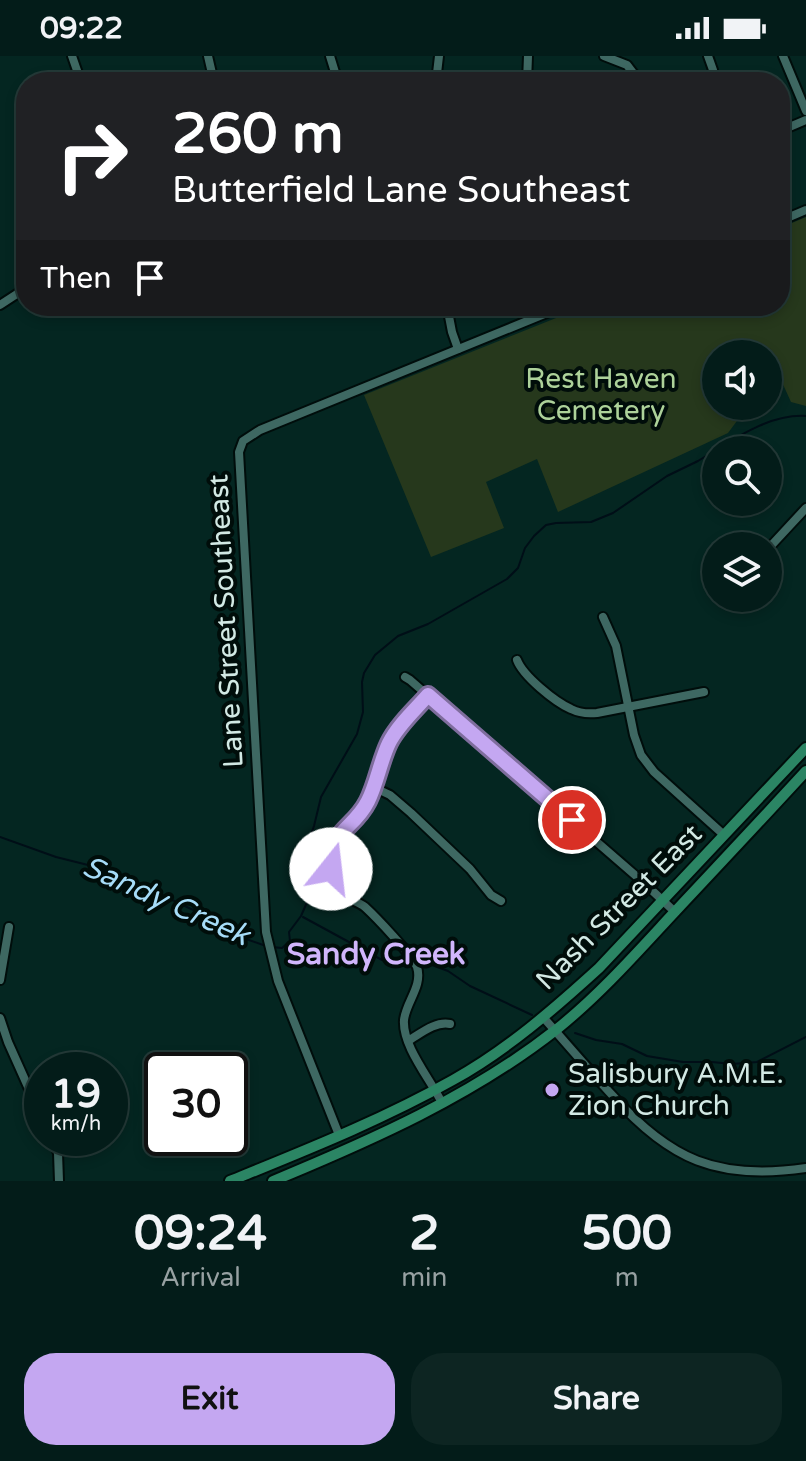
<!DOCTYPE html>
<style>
body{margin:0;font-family:"Varela Round",sans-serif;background:#0d2522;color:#f1f3f6;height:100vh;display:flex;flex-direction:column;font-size:30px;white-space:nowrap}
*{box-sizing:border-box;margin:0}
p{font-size:26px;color:#97a1a2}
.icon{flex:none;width:44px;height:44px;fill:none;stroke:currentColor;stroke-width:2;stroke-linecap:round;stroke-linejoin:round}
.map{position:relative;height:1125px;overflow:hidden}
.side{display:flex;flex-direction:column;background:#031c19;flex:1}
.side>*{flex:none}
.guide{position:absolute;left:16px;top:16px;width:774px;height:244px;border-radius:32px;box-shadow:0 4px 12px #0003,0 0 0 2px #243a38;background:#202124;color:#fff;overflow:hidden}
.controls{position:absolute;left:702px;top:284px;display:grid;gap:16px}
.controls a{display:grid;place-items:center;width:80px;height:80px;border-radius:50%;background:#031c19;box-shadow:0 4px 12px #0003,0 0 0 2px #243a38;font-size:40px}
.speed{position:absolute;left:24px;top:996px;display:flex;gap:16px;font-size:40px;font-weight:700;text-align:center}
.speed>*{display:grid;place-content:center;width:104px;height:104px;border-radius:50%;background:#031c19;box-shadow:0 4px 12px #0003,0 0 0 2px #243a38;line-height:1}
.speed small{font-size:20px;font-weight:400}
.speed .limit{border:4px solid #111;border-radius:12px;background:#fff;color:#111}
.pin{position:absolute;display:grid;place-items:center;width:68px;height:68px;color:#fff;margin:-34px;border:4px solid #fff;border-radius:50%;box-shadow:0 2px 8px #0007}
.me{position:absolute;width:88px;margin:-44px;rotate:16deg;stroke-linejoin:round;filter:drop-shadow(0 0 6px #0008)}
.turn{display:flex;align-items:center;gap:28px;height:168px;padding:0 24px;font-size:36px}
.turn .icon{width:104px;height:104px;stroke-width:2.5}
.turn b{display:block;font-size:56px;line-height:68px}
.then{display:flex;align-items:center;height:76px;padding:0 24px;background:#0003;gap:16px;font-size:30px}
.eta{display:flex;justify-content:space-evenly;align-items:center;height:136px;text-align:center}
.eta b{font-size:48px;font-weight:700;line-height:56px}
.button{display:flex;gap:16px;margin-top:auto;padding:16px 24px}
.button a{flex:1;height:92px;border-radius:32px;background:#c4a7f1;color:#111;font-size:32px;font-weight:700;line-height:92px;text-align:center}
.button a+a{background:#0d2522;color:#f1f3f6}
.status{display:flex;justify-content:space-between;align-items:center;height:56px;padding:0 40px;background:#031c19;direction:ltr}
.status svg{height:22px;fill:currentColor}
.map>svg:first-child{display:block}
.green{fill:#26381c}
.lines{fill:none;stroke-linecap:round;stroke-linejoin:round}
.stream{stroke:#000e17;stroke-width:2}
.minor-casing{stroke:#000d0b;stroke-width:12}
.major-casing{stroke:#000d0b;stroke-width:14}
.minor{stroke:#3e6862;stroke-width:8}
.major{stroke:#2b8564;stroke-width:10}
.route-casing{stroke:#7f6d9d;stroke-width:20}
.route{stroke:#c4a7f1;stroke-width:14}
.poi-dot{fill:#c4a7f1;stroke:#000d0a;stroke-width:3}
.labels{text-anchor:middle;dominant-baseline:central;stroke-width:8;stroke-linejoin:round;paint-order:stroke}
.park-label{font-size:28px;fill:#add29a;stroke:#000d0a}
.street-label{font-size:28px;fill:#d2e9e4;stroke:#000d0a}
.poi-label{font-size:28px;fill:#d2e9e4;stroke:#000d0a;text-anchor:start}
.water-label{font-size:30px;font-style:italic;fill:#a6dcf8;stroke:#000d0a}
.neighbourhood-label{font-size:30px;font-weight:bold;fill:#d1b6fc;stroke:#000d0a}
</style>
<div class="status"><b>09:22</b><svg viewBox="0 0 49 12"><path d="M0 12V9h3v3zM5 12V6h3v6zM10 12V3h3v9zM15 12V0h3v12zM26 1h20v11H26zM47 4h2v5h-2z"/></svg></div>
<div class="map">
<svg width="806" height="1125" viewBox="0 0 806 1125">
<rect width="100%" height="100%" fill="#042621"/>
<polygon class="green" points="806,161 806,350 791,346 776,313 768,323 768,298 716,298 716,350 748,350 728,377 558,456 537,403 486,426 504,472 431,501 364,339 586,250 780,250 780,172"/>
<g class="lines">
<g class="stream">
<path d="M716,394C743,377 774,358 806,360"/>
<polyline points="0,781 56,801 100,812 147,832 208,861 246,883 266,890"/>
<polyline points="303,861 382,904 409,905"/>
<polyline points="272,891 282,892 290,885 289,876 301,860 308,844 301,819 302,803 314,770 321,741 357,678 363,656 362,626 364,617 375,599 398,580 428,568 507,523 518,512 525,492 534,480 546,469 556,467 591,466 613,457 667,420 698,405 716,394"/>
<polyline points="424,906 448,915 470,930 532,959"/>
<polyline points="575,977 596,984 622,988 647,1000 683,1006 712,1006 732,1008 757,1006 806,981"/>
</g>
<defs>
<g id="minor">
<polyline points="72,0 81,26"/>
<polyline points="208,0 214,26"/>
<polyline points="330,0 338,26"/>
<polyline points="604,0 627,9 640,26"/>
<polyline points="708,0 713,14"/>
<polyline points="783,0 806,55"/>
<polyline points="436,26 439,0"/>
<polyline points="527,26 528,0"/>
<polyline points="780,75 806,64"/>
<polyline points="780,165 806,154"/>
<polyline points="0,249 26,232"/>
<polyline points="447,250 452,276 458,293"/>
<polyline points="768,493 806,452"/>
<polyline points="603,561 616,590 634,679 641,699 654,716 724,779"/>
<path d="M517,604C523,620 555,646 571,653C579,657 588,658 597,657L704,636"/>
<polyline points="405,621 410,624 643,826 675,856"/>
<path d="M428,639C415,654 398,669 389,687C379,707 377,731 365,750C355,765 337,775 332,793C329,806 331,824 339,834C346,844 356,844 365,851C376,861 412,899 417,911C423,930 406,946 404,964C402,990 431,1024 442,1047"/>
<polyline points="373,731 390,739 411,757 470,813 491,839 501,845"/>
<polyline points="0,924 9,871"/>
<path d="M543,961C566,987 589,1014 613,1040C669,1103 717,1125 806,1112"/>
<polyline points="0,962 8,986 42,1062"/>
<path d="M408,985C420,978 435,965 450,968"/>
<polyline points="339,1079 278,925 266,876 239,396 243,385 260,374 564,250"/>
<polyline points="51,1082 58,1097 59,1125"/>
</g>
<g id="major">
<path d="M230,1125C306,1094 382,1064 453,1024C507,994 554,953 599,912L806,692"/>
<path d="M273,1125C372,1084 472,1040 557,973C598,940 633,901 669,862C715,813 761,764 806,715"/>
</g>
</defs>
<use href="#minor" class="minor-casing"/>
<use href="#major" class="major-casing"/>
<use href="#minor" class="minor"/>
<use href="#major" class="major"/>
</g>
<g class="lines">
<defs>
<path id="route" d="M331,813C329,773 353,775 368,745C377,727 380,706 389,687C398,669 415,654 428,639L572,764"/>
</defs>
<use href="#route" class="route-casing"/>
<use href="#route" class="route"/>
</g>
<circle class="poi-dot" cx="552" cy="1034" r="8"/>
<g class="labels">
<g class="park-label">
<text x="601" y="323">Rest Haven<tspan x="601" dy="32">Cemetery</tspan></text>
</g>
<g class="street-label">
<text transform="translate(226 565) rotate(-93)">Lane Street Southeast</text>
<text transform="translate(619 851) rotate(-45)">Nash Street East</text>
</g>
<g class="poi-label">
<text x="568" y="1018">Salisbury A.M.E.<tspan x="568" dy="32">Zion Church</tspan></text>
</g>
<g class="water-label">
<text transform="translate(166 845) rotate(24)">Sandy Creek</text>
</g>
<g class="neighbourhood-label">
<text x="376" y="898">Sandy Creek</text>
</g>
</g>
</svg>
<div class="controls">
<a><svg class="icon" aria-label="sound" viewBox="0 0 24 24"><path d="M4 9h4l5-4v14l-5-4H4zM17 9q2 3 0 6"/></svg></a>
<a><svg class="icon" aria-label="search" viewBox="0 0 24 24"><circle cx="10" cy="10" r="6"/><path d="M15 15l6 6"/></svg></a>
<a><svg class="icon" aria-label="layers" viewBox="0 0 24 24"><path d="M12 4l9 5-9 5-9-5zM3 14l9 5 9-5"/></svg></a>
</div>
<div class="speed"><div>19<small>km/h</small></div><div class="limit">30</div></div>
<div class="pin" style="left:572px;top:764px;background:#d93025"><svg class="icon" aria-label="arrive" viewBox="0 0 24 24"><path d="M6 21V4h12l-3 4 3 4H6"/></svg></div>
<svg class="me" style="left:331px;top:813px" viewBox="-20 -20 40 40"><circle r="19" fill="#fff"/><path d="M0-13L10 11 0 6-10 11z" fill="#c4a7f1"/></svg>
<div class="guide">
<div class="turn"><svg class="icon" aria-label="right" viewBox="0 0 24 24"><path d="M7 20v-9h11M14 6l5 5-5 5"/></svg><div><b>260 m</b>Butterfield Lane Southeast</div></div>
<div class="then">Then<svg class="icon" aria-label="arrive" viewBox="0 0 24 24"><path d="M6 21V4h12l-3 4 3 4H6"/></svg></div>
</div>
</div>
<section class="side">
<div class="eta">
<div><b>09:24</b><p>Arrival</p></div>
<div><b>2</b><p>min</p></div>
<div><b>500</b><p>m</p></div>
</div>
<div class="button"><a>Exit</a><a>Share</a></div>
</section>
